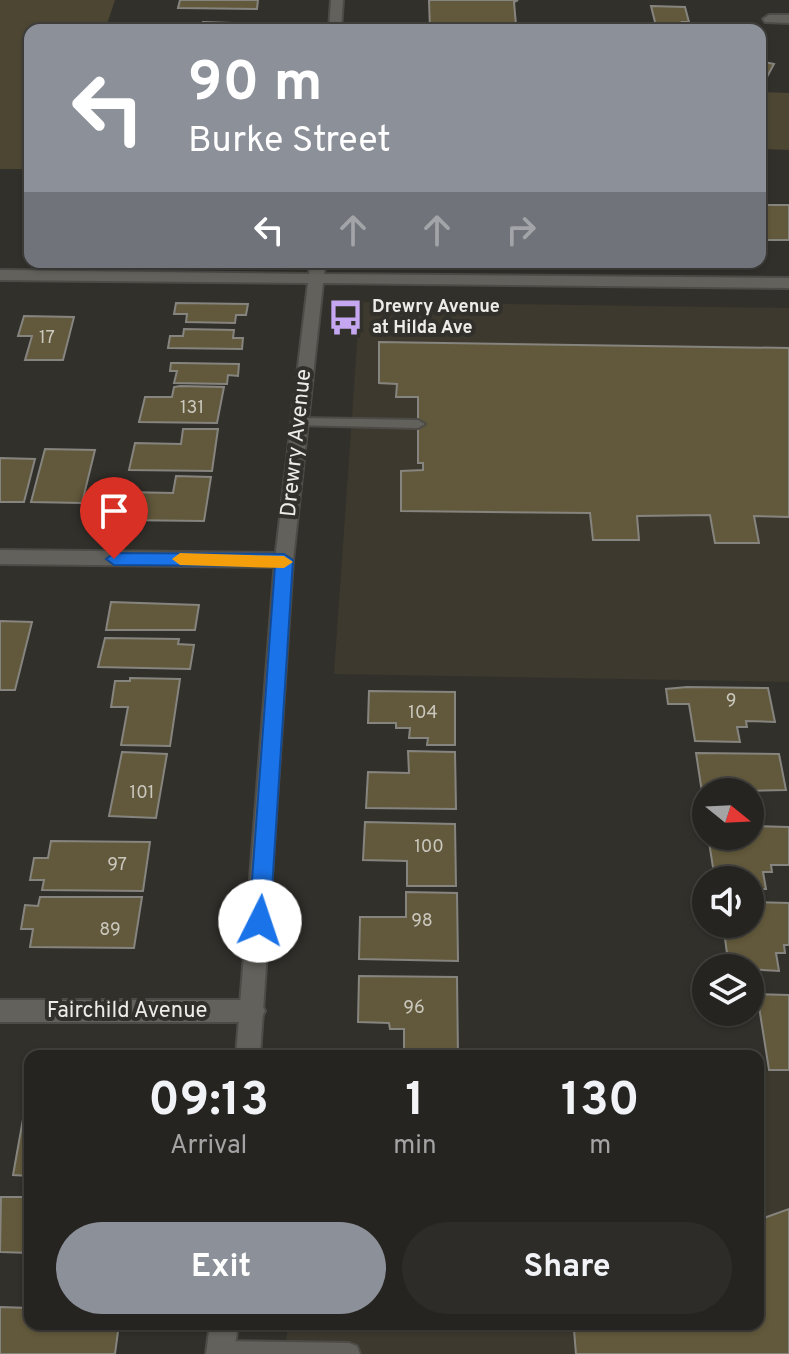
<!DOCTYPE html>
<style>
body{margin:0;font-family:Overpass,sans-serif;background:#2e2c29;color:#f1f3f6;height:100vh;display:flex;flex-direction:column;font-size:30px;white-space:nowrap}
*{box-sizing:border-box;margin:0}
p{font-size:26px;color:#a4a4a5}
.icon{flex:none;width:44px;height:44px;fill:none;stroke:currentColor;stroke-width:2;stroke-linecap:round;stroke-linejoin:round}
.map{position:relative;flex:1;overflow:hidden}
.sheet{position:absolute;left:24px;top:1050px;width:740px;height:280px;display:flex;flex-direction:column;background:#262420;border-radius:16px;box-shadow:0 2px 6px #0004,0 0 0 2px #42413e}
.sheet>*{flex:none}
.hud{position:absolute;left:24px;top:24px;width:742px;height:244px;border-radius:16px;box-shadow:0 2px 6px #0004,0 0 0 2px #42413e;background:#8c9099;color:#fff;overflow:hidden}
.needle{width:52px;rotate:108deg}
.buttons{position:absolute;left:692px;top:778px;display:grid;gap:16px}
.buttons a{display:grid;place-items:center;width:72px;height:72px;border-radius:50%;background:#262420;box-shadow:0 2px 6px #0004,0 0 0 2px #42413e;font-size:40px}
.pin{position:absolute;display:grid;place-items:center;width:68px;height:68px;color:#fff;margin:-82px -34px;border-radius:50% 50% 50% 0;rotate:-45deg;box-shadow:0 0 8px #0007}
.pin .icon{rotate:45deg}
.me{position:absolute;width:88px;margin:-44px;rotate:4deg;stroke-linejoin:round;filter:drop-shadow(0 0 6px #0008)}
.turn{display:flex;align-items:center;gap:28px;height:168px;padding:0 32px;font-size:36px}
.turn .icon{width:104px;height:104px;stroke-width:2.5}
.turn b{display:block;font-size:56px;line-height:68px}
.lanes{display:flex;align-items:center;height:76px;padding:0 32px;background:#0003;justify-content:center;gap:40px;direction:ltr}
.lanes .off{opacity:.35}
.eta{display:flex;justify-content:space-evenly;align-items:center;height:136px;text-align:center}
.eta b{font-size:48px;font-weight:700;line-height:56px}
.primary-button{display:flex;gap:16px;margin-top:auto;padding:16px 32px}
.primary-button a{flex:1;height:92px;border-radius:48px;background:#8c9099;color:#fff;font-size:32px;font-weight:700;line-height:92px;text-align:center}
.primary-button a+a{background:#2e2c29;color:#f1f3f6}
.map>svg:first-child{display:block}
.built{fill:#3d392e}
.green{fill:#4c4633}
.building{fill:#62593c;stroke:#86847e;stroke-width:2}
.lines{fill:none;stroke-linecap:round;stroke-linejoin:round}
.service-casing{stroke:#4d4b47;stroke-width:4}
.minor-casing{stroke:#4d4b47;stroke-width:4}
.tertiary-casing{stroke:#4d4b47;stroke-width:4}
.service{fill:#63615b;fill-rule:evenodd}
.minor{fill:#63615b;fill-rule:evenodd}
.tertiary{fill:#63615b;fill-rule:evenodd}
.route{fill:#1a73e8;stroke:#114b97;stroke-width:2}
.slow{fill:#f59e0b}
.labels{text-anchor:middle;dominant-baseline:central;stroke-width:8;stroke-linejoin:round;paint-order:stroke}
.far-poi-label{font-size:18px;font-weight:bold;fill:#edece8;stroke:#32302b;text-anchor:start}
.number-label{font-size:18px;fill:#cac7bd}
.street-label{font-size:22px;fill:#edece8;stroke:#32302b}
</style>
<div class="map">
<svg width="789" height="1354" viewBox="0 0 789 1354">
<rect width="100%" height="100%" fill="#32302b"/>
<g class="built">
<polygon points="360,302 789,308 789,682 334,674"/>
<polygon points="758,1070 789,1071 789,1354 285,1354 288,1324 758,1324"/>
</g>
<g class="green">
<polygon points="0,0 115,0 105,30 30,30 30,169 0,169"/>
<polygon points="760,92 789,93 789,150 760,149"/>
</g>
<g class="building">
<polygon points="180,0 258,0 257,9 178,8"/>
<polygon points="429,0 518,0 514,2 516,25 520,25 521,30 430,30"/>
<polygon points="651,6 685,7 689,22 682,22 685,30 657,30"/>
<polygon points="203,22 233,23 265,23 264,30 201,30"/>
<polygon points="760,61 774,64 767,77 760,76"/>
<rect x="760" y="205" width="29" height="35"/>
<polygon points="176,303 248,304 246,315 236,315 235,323 186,322 187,314 174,314"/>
<polygon points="24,316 74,317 63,360 25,360 32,336 18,336"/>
<polygon points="184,329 234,330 233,338 243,338 242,349 168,348 170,336 183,336"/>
<polygon points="379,342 789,348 789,517 754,516 759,543 715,543 710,515 637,516 639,540 593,540 590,513 401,511 401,471 423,470 423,463 418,463 418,397 396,397 397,384 379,383"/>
<polygon points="171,363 179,363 239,364 238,376 228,375 227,384 174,383 177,371 170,371"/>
<polygon points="180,386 224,387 217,423 139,422 145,397 172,397 174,387"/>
<polygon points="183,429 218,429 212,471 129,470 135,443 181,444"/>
<polygon points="45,449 95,450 82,503 31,502"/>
<polygon points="0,458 35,459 24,502 0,502"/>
<polygon points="176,476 211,477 204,521 119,520 125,492 173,493"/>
<polygon points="111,602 199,605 195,630 106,630"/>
<polygon points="0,621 32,622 15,690 0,690"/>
<polygon points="105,638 179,639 178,644 194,645 190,669 98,667"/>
<polygon points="130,678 180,679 170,746 121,745 128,707 111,707 115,681 130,681"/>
<polygon points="687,687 768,688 775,722 746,721 747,727 737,727 740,742 695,741 689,704 668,704 666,689"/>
<polygon points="369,691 455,692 455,745 427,745 428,738 409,738 410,728 396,728 396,723 368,723"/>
<polygon points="408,751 455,752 456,809 366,808 368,772 409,773"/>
<polygon points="122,752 167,754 156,818 109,816"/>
<polygon points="696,753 779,754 786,790 706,792 705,812"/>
<polygon points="365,822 455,824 456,886 407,886 407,861 363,860"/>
<polygon points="750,826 789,827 789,865 771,865 772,872 763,872 766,889 750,889 750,880 715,880 708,836 750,836"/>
<polygon points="51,841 150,842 143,891 42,890 44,880 30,880 34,858 48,858"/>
<polygon points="406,892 457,893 458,961 359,959 360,917 406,917"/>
<polygon points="40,897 142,897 134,948 30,947 33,929 21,929 25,905 38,906"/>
<polygon points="750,902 789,903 789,945 784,945 785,953 776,953 779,971 729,968 723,924 750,924"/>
<polygon points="359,976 457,977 458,1056 404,1056 404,1029 390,1029 389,1023 358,1022"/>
<polygon points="757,994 789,995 789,1070 769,1070"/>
<polygon points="23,1119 30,1119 30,1176 13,1175"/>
<polygon points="1,1197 30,1197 30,1253 0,1252"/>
<polygon points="789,1209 789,1354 576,1354 574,1330 605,1330 604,1324 758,1324 758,1220"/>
<polygon points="0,1307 30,1308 30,1324 119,1324 115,1354 0,1354"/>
</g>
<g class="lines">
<defs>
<g id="service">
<polygon points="300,418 418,420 425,424 418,428 295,425 293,422"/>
<polygon points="220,1341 349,1343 357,1346 360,1354 210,1354 212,1344"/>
</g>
<g id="minor">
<polygon points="769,15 789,15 789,23 765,22 763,19"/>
<polygon points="0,550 284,553 293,560 284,567 0,564"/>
<polygon points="0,1000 253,1000 261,1003 265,1011 261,1019 253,1022 0,1022"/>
</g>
<g id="tertiary">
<polygon points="331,0 343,0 341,30 329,30"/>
<polygon points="310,262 326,262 324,274 789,278 789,288 323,283 293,560 260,1056 236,1056 275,560 308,283 0,280 0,270 309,274"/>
<polygon points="210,1324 238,1324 234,1354 206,1354"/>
</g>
</defs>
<use href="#service" class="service-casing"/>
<use href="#minor" class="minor-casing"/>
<use href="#tertiary" class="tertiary-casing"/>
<use href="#service" class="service"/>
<use href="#minor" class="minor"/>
<use href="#tertiary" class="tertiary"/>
</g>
<polygon class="route" points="114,553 284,554 293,560 270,921 267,927 260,930 252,927 249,921 275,566 114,565 106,559"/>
<polygon class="slow" points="180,553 284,556 293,562 284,568 180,565 172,559"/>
<defs>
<symbol id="bus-bare" viewBox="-9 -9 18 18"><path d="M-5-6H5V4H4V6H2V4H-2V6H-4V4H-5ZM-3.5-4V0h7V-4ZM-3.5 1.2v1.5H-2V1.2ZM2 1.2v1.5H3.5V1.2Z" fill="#c5a7f1" stroke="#32302b" stroke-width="2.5" paint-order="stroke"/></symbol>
</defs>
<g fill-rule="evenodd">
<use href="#bus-bare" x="320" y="292" width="51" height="51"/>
</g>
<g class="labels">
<g class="far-poi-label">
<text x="372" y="307">Drewry Avenue<tspan x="372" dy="21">at Hilda Ave</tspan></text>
</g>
<g class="number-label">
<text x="47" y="338">17</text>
<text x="192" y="408">131</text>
<text x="731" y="701">9</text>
<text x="423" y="713">104</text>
<text x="142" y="793">101</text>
<text x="429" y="847">100</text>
<text x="117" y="865">97</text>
<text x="422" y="921">98</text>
<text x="110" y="930">89</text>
<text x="414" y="1008">96</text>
</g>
<g class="street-label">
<text transform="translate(297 443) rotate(-84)">Drewry Avenue</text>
<text x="127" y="1011">Fairchild Avenue</text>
</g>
</g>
</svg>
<div class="buttons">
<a><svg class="needle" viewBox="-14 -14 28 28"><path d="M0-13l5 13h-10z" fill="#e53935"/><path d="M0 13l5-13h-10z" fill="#a4a4a5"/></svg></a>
<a><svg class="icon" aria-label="sound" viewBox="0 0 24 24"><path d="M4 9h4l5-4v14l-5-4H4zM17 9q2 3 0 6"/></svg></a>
<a><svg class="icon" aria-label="layers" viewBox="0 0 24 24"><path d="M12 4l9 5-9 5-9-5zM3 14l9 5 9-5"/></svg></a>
</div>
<div class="pin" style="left:114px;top:559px;background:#d93025"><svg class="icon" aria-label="arrive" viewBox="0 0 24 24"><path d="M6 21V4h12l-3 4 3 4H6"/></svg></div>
<svg class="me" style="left:260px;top:921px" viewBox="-20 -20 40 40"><circle r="19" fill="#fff"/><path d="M0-13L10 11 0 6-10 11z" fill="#1a73e8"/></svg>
<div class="hud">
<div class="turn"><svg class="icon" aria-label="left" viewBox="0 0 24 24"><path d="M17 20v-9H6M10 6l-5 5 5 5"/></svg><div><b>90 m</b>Burke Street</div></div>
<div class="lanes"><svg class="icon" aria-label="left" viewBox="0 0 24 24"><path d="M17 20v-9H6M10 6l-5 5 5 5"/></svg><svg class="icon off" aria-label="ahead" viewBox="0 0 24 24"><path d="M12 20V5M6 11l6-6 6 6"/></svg><svg class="icon off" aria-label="ahead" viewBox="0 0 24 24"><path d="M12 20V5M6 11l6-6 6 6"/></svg><svg class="icon off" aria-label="right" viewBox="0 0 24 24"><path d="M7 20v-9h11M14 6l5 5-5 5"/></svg></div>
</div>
<section class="sheet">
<div class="eta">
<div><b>09:13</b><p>Arrival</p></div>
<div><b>1</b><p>min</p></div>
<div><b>130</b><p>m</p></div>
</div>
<div class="primary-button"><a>Exit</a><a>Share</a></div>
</section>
</div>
